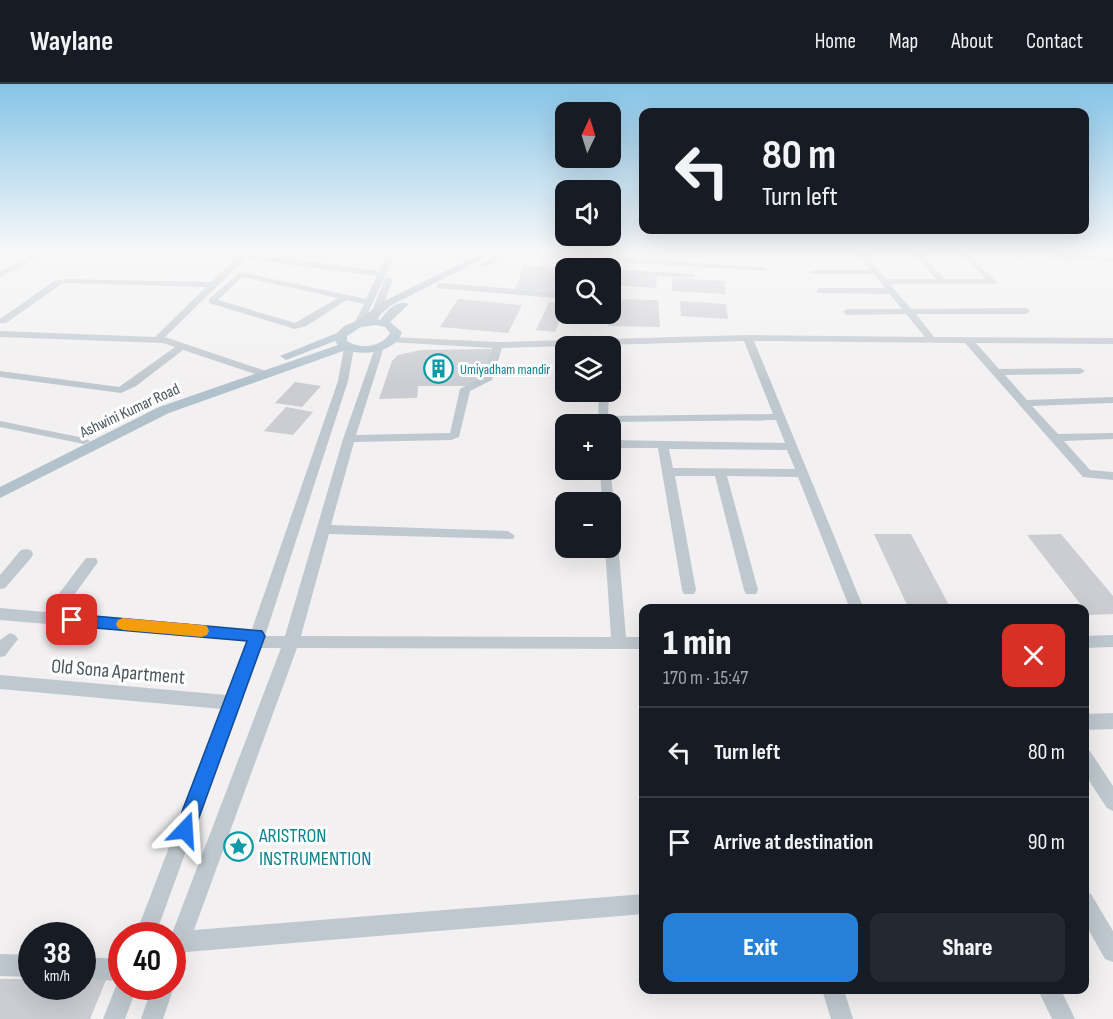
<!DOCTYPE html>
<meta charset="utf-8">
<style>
body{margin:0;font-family:"Sofia Sans Condensed",sans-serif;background:#242831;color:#f1f3f6;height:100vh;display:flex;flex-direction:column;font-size:22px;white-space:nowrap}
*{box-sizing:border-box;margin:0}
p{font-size:20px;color:#9ea1a6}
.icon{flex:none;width:33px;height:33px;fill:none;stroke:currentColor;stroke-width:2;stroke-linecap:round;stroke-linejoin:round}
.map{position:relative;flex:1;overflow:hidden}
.details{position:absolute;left:639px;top:520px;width:450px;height:390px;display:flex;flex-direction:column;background:#171b24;border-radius:12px;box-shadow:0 6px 24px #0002}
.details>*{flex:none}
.hud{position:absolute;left:639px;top:24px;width:450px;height:126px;border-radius:12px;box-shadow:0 6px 24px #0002;background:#171b24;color:#f1f3f6;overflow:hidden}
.needle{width:39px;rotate:4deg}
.controls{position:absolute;left:555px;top:18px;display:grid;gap:12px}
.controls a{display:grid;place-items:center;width:66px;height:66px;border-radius:12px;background:#171b24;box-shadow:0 6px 24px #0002;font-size:30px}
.speed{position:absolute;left:18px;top:838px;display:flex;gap:12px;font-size:30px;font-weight:700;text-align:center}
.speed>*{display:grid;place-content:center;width:78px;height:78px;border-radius:50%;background:#171b24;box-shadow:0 6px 24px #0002;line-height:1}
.speed small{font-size:15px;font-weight:400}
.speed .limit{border:9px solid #d22;background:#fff;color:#111}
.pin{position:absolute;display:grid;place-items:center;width:51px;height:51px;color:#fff;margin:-26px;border-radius:12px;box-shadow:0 3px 9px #0006}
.me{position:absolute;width:66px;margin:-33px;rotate:20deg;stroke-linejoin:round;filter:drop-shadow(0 0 4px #0008)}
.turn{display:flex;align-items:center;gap:21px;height:126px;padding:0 24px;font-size:27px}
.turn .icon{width:78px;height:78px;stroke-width:2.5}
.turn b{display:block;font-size:42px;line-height:51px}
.round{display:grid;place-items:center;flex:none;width:63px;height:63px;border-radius:12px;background:#242831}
.headline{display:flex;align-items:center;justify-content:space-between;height:102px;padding:0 24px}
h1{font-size:36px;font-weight:800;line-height:45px}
.button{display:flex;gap:12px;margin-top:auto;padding:12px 24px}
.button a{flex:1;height:69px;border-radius:12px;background:#2680d7;color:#fff;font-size:24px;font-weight:800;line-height:69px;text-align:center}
.button a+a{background:#242831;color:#f1f3f6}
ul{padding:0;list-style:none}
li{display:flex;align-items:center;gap:18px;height:90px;padding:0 24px;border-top:2px solid #363941}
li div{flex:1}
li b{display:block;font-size:22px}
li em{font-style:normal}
header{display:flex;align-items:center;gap:36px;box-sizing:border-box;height:84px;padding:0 30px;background:#171b24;border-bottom:2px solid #363941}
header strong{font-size:28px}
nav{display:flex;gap:33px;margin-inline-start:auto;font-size:21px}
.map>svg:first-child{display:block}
.building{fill:#cbcdd2}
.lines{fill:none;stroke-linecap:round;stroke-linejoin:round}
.minor{fill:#bfc8ce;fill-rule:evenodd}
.major{fill:#b2c2cd;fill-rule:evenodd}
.route{fill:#1a73e8;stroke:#114b97;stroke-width:1.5}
.slow{fill:#f59e0b}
.labels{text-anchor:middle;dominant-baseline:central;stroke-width:6;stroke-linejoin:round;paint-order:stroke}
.far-culture-label{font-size:14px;fill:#0d838f;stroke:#fff;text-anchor:start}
.street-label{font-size:16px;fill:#49555c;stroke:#fff}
.near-street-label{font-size:20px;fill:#49555c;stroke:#fff}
.near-culture-label{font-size:20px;fill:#0d838f;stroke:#fff;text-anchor:start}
</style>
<header>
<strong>Waylane</strong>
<nav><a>Home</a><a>Map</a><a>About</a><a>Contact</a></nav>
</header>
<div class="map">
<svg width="1113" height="935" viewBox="0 0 1113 935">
<rect width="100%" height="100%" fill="#f2f0f1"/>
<g class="building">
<polygon points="524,182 566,184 561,208 515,205"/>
<polygon points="610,189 657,192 656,204 610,201"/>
<polygon points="672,194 725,197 725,210 672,207"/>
<polygon points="458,215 522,221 508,249 440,243"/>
<polygon points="610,215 658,216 660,243 608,242"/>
<polygon points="680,217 726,220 728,235 681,232"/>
<polygon points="549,218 566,220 555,248 536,246"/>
<polygon points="491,265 487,293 470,302 418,302 417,314 379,315 392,277 398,271 421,266"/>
<polygon points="295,298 321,302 302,323 275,319"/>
<polygon points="286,323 313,328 293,351 264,347"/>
<polygon points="874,450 911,450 951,525 909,525"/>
<polygon points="1061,450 1113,512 1113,530 1089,531 1027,451"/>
<polygon points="0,895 32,895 32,903 82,903 82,895 106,896 90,935 0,935"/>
</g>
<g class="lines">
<g class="minor">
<polygon points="38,168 48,168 0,193 0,188"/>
<path d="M242,168L379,187L388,168H396L362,242L354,240L364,220L347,216L306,242L295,245L209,219V215L240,188L366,215L377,192L245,175L165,253L269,288V292H261L183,266L136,302L121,309L0,293V287L119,303L175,263L163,259L0,253V247L155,253L206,203L65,199L60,201L6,239H0V235L54,197L65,195L211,198ZM242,193H244L338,214L295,239L218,216Z"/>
<polygon points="533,168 762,183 766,185 762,187 507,171 503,169"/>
<path d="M856,168H864L886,195H936L914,170L920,168L945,195H986L964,173L963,171L967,169L997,198L993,200H890L911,225L1026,224L1030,227L1026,230H916L934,253L1113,254V260L976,259L999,285L1080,284L1085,287L1080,290L1005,291L1027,316L1113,313V319H1111L1032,322L1058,350L1113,349V355L1064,357L1090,386L1113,388V396L1083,393L965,259L754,257L864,525H850L798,393L727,392L758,506L756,510H746L744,506L715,392H675L696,506L694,510H684L682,506L658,364H610V356L785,359L776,336L608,338V340H598L599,308H609L608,332L773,330L744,257L502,264L492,296L470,307L459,353L451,356L354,358L331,441L508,447L515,452L513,455L329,450L301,552L611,553L605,464H610V442L617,447L626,553H644V565L297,564L194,846L644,810V830L186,868L180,886L172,889L171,852L281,564H260L155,852H135L222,625L0,605V591L227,611L248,557L0,536V524L45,528L86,474H96L98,478L61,529L252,545L338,297L344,264L349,261L354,264L348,297L265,552H285L343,355L376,261L384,263L356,351L450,349L460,305L483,292L492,264L389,258L387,256L392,253L498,258L748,251L925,253L906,230L847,231L843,228L847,225H902L890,210L817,209V205L820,204H885L874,190H812L808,188L812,186H870ZM669,365L787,366L795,385L673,384Z"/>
<polygon points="1053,171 1113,173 1113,177 1056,175 1053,175"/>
<polygon points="610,185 692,190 696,192 692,194 610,189"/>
<polygon points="386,193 393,195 378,236 370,238 368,236"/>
<polygon points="440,199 566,209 566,215 437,204 437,200"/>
<polygon points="0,337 84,354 90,357 84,360 0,343"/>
<polygon points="610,384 614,418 610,422 610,418 602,418 600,386 610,386"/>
<polygon points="26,465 31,466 33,470 31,474 5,504 0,505 0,491 21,466"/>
<polygon points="10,549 15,551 18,555 5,572 0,573 0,556"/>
<polygon points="1113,551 1113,563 1084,564 1084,552"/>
<polygon points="1113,629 1113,645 1084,646 1084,630"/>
<polygon points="1084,665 1090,667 1113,702 1113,727 1107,724 1084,689"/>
<polygon points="1084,807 1091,810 1113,847 1113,878 1105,875 1084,838"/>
<polygon points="0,870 32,871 32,893 0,892"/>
<polygon points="82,873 122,875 122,903 137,903 125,935 103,935 118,897 82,895"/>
<polygon points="172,899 174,903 163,935 141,935 152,903 172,903"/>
<polygon points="822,906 844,906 853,935 831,935"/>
<polygon points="1038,906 1061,906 1075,935 1052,935"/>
</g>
<g class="major">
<path d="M484,168H496L390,222L375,235L380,236C387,227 395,217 407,219L408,221L390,238L402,248C395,269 364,272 346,266L169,329L0,414V403L159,323L338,261L335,257L286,276L280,272L337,249L344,242L359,236L382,218ZM376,241L385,243L390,249C382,263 360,266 347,257V252L361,243Z"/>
<polygon points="501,168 513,168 486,183 478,181"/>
</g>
</g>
<linearGradient id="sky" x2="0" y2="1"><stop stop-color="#86c4e7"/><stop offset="0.56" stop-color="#f9f8f9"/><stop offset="1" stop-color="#f9f8f9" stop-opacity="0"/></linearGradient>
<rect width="1113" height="299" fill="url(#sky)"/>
<polygon class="route" points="72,530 262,547 265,552 192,753 185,756 178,753 175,746 247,557 72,542 67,540 64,536 67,531"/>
<polygon class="slow" points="123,534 202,541 207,542 209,547 207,551 202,553 123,546 118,544 116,540 118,536"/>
<defs>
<symbol id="building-ring" viewBox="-11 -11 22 22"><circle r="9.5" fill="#fff" stroke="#0f9aa8" stroke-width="1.5"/><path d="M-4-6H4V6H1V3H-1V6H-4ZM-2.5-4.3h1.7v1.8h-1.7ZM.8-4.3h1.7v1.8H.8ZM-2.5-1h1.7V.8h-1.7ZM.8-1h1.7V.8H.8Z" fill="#0f9aa8"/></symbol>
<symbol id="sight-ring" viewBox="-11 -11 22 22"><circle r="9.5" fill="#fff" stroke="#0f9aa8" stroke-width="1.5"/><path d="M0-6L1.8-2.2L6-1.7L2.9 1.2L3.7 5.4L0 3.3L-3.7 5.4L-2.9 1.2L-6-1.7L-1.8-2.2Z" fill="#0f9aa8"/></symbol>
</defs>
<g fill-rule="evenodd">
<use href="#building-ring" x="422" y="268" width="33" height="33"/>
<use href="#sight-ring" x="222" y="746" width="33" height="33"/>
</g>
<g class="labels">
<g class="far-culture-label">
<text x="460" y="285">Umiyadham mandir</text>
</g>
<g class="street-label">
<text transform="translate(130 327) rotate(-25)">Ashwini Kumar Road</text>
</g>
<g class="near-street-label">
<text transform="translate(118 588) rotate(5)">Old Sona Apartment</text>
</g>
<g class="near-culture-label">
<text x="259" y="752">ARISTRON<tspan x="259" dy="23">INSTRUMENTION</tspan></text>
</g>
</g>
</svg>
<div class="controls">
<a><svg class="needle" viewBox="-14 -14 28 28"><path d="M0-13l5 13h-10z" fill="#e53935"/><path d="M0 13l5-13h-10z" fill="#9ea1a6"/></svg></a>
<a><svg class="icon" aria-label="sound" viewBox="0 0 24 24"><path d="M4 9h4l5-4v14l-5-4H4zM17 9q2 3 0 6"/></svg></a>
<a><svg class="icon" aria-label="search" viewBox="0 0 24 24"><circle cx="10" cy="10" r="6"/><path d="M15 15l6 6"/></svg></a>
<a><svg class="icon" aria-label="layers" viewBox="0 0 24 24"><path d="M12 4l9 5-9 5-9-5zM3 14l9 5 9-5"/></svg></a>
<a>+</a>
<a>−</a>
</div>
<div class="speed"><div>38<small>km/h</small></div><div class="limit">40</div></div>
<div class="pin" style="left:72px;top:536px;background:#d93025"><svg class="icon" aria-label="arrive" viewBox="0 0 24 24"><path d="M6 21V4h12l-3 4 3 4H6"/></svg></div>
<svg class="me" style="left:185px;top:746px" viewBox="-20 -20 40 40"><path d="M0-17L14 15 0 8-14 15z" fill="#1a73e8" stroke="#fff" stroke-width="4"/></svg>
<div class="hud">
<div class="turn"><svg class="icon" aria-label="left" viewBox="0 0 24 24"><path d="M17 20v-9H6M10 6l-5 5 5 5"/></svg><div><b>80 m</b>Turn left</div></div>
</div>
<section class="details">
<div class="headline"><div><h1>1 min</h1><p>170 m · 15:47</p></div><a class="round" style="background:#d93025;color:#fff"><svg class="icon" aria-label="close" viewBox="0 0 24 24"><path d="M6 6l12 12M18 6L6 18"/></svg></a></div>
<ul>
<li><svg class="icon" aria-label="left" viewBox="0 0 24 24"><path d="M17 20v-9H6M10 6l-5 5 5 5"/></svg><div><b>Turn left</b></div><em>80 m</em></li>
<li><svg class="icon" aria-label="arrive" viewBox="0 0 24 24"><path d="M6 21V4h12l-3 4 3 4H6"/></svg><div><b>Arrive at destination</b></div><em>90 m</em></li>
</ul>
<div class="button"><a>Exit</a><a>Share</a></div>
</section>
</div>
